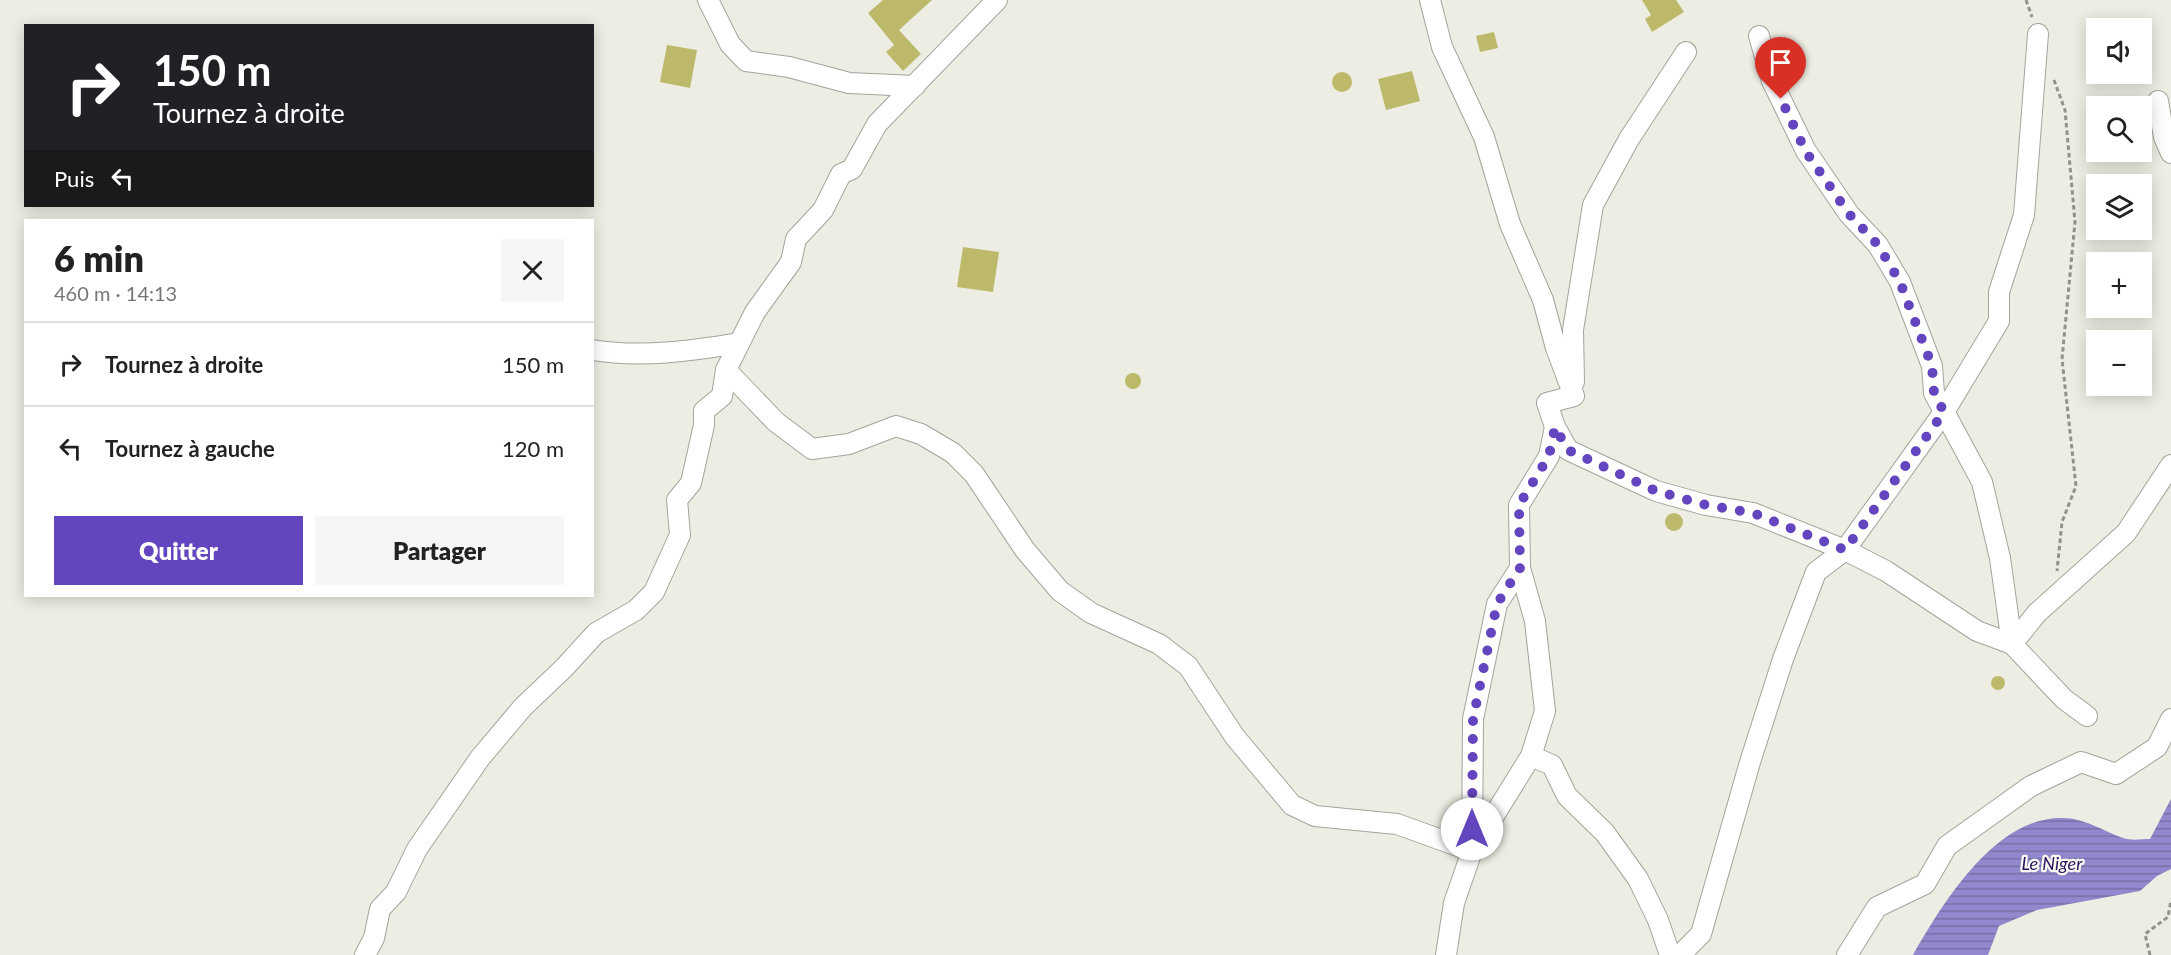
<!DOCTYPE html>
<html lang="fr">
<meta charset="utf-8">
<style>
body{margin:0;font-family:Lato,sans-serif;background:#f6f6f6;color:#222;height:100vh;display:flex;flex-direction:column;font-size:22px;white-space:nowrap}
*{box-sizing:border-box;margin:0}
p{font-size:20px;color:#767676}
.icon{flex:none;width:33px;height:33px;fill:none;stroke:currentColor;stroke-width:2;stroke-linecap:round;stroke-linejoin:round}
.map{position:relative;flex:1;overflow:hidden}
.side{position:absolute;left:24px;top:219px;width:570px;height:378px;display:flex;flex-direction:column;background:#fff;border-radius:0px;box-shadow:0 3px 15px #0003}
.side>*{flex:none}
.guide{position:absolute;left:24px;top:24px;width:570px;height:183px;border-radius:0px;box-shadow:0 3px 15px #0003;background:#202124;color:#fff;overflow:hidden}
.controls{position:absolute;left:2086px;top:18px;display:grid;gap:12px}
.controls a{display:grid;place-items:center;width:66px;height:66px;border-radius:0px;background:#fff;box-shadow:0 3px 15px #0003;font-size:30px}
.pin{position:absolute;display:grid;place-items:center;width:51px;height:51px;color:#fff;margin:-62px -26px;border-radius:50% 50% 50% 0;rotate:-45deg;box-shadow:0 0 6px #0007}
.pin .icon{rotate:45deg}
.me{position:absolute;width:66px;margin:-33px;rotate:0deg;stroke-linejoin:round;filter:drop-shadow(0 0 4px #0008)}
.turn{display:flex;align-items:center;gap:21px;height:126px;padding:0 30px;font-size:27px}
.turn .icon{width:78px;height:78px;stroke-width:2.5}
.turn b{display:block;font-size:42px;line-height:51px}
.then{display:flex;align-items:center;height:57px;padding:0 30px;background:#0003;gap:12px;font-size:22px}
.round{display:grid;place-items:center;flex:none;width:63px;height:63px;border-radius:0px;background:#f6f6f6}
.overview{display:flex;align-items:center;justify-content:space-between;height:102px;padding:0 30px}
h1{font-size:36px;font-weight:800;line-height:45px}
.cta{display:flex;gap:12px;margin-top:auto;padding:12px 30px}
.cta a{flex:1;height:69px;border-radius:0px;background:#6346bf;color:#fff;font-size:24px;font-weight:800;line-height:69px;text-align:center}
.cta a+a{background:#f6f6f6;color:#222}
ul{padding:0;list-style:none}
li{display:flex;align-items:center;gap:18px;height:84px;padding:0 30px;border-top:2px solid #e0e0e0}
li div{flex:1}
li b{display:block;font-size:22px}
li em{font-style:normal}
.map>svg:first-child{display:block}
.water{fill:url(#water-rules)}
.building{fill:#bcba6a}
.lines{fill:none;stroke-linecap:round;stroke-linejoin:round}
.street-casing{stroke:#a4a49b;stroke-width:22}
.path{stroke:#92928b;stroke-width:3;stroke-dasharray:4.5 3;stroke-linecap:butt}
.street{stroke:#fff;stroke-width:20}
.route{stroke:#6346bf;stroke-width:10;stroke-dasharray:0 18}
.labels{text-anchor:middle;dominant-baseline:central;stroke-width:4.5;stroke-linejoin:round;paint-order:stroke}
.water-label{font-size:18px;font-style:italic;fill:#2c1264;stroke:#fafbf0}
</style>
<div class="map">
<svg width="2171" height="955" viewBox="0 0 2171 955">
<defs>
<pattern id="water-rules" width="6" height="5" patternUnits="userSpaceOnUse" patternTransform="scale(1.5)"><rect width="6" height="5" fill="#9188cd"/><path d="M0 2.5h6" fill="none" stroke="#7870a7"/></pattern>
</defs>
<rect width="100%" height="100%" fill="#edede3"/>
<path class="water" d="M2171,799V869L2157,876L2140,891L2037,910L1999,926L1988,955H1913C1943,903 1995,817 2062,818C2085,818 2103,831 2123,838C2131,841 2142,839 2150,839Z"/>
<g class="building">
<polygon points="883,0 932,0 899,30 921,54 903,71 886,52 894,45 868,13"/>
<polygon points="1642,0 1676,0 1684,12 1652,32 1645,19 1651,15"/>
<polygon points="1494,32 1498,48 1480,52 1476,36"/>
<polygon points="667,45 697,50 690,88 660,82"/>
<polygon points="1412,71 1420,101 1386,110 1378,79"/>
<circle cx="1342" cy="82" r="10"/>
<polygon points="963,247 999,252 993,292 957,287"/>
<circle cx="1133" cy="381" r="8"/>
<circle cx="1674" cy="522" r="9"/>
<circle cx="1998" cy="683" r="7"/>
</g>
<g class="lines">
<defs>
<g id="street">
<polyline points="708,0 730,44 746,61 789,67 849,83 915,86"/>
<polyline points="1430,0 1442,47 1484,137 1510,224 1543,300 1556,348 1574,396 1547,403 1555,427 1549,456 1519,505 1520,568 1535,621 1545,711 1531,756 1472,851 1454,903 1446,955"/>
<polyline points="1759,36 1772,81 1806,151 1849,214 1878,245 1900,282 1932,366 1934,393 1982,482 2000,558 2012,644 2064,699 2087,716"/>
<polyline points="2158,101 2164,137 2171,153"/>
<path d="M592,350C642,358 691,351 739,343"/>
<polyline points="726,370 776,422 812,449 849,444 896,426 921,434 953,453 974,474 1025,550 1060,591 1091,613 1159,644 1188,666 1235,737 1292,805 1315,816 1397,824 1472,851 1473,719 1497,604 1520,568"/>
<polyline points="1574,382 1573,330 1593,205 1629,139 1686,52"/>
<polyline points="1555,427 1568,450 1656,491 1706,505 1753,513 1845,550 1886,571 1977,631 2012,644 2037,613 2126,533 2171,465"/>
<polyline points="1531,756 1552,765 1567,796 1605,833 1638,879 1658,920 1670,955"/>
<polyline points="365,955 374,938 380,909 396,892 417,849 480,758 523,707 564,668 596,633 636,610 654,592 680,535 677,500 691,483 704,425 704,411 722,396 726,370 755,312 791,262 796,239 823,210 841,174 852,169 877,124 997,0"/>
<polyline points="1680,955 1701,934 1750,762 1783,659 1816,572 1845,550 1944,412 1999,321 1999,292 2024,215 2038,34"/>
<polyline points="1847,955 1877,907 1925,884 1947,846 2031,786 2081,762 2116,774 2157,747 2171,719"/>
</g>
</defs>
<use href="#street" class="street-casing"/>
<g class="path">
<polyline points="2026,0 2032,17"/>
<polyline points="2054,80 2065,110 2075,222 2062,359 2076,486 2062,522 2057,571"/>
<polyline points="2150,955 2145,934 2168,917 2171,900"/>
</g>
<use href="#street" class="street"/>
</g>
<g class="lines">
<polyline class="route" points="1472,829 1473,719 1497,604 1520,568 1519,505 1549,456 1555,427 1568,450 1656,491 1706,505 1753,513 1845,550 1944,412 1934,393 1932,366 1900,282 1878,245 1849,214 1806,152 1781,99"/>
</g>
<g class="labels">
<g class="water-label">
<text x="2052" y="863">Le Niger</text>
</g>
</g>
</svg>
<div class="controls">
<a><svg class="icon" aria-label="sound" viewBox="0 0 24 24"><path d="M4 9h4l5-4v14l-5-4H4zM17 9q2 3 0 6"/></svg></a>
<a><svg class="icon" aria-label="search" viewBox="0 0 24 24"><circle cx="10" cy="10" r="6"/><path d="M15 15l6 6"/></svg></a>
<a><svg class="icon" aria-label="layers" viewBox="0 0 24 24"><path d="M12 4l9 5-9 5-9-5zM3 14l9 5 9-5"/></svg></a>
<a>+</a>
<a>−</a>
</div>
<div class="pin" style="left:1781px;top:99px;background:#d93025"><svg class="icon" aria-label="arrive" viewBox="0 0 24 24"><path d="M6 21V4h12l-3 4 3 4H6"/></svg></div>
<svg class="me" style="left:1472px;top:829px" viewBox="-20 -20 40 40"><circle r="19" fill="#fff"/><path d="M0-13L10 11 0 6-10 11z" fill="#6346bf"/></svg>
<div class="guide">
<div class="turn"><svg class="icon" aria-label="right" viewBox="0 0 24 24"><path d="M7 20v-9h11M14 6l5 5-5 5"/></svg><div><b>150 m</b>Tournez à droite</div></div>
<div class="then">Puis<svg class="icon" aria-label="left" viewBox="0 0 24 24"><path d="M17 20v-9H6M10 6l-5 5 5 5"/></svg></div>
</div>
<section class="side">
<div class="overview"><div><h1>6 min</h1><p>460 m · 14:13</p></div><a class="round"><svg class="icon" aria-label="close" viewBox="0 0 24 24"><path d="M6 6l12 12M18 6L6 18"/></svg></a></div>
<ul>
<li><svg class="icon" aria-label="right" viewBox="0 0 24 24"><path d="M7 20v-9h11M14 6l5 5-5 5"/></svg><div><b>Tournez à droite</b></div><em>150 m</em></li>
<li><svg class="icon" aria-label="left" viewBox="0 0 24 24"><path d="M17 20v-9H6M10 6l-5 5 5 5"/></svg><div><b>Tournez à gauche</b></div><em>120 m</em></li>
</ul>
<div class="cta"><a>Quitter</a><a>Partager</a></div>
</section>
</div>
